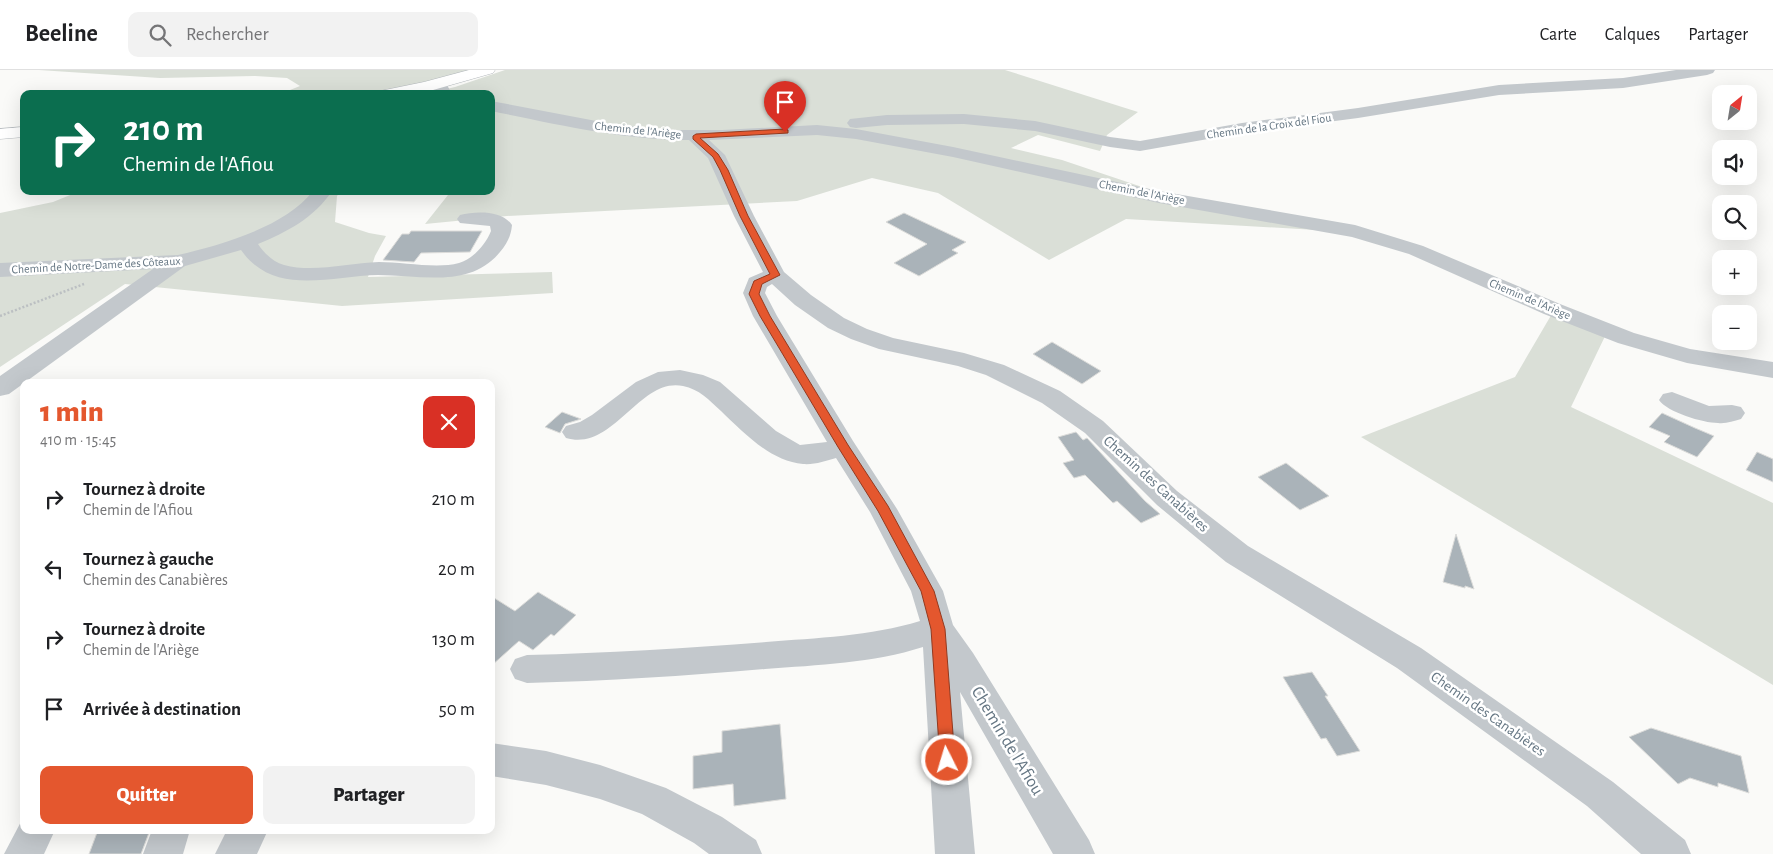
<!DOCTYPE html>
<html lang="fr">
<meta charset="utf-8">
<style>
body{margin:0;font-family:"Alegreya Sans",sans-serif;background:#f2f2f2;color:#202124;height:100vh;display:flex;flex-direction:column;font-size:19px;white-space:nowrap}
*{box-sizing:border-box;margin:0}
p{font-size:16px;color:#757577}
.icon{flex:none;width:28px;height:28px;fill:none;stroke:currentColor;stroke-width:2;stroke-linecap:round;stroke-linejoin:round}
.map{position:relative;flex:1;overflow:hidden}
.drawer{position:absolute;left:20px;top:309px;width:475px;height:455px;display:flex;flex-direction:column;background:#fff;border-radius:10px;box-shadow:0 5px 20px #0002}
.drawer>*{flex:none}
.banner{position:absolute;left:20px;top:20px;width:475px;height:105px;border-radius:10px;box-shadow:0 5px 20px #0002;background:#0b6e4f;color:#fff;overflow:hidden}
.needle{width:32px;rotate:30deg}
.tools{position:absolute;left:1712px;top:15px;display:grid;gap:10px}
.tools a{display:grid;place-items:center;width:45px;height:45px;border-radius:10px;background:#fff;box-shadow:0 5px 20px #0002;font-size:25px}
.pin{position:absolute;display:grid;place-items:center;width:42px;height:42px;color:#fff;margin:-51px -21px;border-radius:50% 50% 50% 0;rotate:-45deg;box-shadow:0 0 5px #0007}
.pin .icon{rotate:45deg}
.me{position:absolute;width:55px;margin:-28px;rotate:355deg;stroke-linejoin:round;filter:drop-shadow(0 0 4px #0008)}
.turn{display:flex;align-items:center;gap:18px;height:105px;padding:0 20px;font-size:22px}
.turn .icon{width:65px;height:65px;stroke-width:2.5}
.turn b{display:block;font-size:35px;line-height:42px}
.round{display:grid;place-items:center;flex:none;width:52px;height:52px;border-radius:10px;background:#f2f2f2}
.overview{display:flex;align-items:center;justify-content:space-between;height:85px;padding:0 20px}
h1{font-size:30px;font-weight:800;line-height:38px;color:#e4572e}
.cta{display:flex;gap:10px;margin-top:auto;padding:10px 20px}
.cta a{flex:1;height:58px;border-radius:10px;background:#e4572e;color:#fff;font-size:20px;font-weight:800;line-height:58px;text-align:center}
.cta a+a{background:#f2f2f2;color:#202124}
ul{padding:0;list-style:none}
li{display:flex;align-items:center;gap:15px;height:70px;padding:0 20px}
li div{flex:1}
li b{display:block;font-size:19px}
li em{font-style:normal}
header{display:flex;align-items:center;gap:30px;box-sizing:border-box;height:70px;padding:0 25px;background:#fff;border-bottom:1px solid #e0e0e0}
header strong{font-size:24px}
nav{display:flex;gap:28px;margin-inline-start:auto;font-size:18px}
.search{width:350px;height:45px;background:#f2f2f2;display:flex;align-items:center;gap:12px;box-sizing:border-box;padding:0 18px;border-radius:10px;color:#757577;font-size:19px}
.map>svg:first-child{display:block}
.green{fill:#dadfd7}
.building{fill:#aab3b9;stroke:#dcdcda}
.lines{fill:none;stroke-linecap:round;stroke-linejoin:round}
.major-casing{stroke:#b5babe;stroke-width:1}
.path{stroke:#bbbfc2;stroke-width:2.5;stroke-dasharray:2 2;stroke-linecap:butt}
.minor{fill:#c3c8cc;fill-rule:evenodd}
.major{fill:#fff;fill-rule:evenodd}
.route{fill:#e4572e;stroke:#94391e}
.labels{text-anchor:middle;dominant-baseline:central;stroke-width:5;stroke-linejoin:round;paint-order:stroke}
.far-street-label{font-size:12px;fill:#657683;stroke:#fff}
.street-label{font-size:15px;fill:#657683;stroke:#fff}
.near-street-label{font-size:18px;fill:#657683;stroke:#fff}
</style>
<header>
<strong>Beeline</strong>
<div class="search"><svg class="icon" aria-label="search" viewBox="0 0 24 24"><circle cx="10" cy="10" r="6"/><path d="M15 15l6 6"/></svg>Rechercher</div>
<nav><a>Carte</a><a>Calques</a><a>Partager</a></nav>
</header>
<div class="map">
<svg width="1773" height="784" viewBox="0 0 1773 784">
<rect width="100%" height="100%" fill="#fafaf8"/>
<g class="green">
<polygon points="39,0 478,0 392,20 349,24 280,24 300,16 287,8 255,6 160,8"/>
<polygon points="505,0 1005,0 1138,42 1107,65 1100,81 1038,65 1011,78 1062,90 1154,121 1368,163 1126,149 1049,190 938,123 872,108 797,131 507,146 425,154 448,125 442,121 491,121 491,24 426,24 455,17"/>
<polygon points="80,121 341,121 337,126 335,152 369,163 386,166 375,186 368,207 552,202 553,223 342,236 125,214 0,297 0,143 53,132"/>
<polygon points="1553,242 1608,260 1571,337 1773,433 1773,615 1361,367 1515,307"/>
</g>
<g class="building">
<polygon points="904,143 966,172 952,180 958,183 919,206 894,193 927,174 886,152"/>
<polygon points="411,161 482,161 470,182 421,183 414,192 383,190 402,164 409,164"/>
<polygon points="1052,272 1101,301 1082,314 1033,284"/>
<polygon points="562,342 581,349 565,354 560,363 545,357"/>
<polygon points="1662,343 1695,358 1714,366 1697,387 1664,372 1670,366 1649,357"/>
<polygon points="1076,362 1083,370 1087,368 1145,431 1160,444 1141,453 1117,431 1113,433 1085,405 1074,408 1063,393 1074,390 1058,367"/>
<polygon points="1757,382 1773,389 1773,412 1746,400"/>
<polygon points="1286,393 1295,400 1329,426 1300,440 1258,407"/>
<polygon points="1456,464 1474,519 1465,516 1465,518 1443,512"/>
<polygon points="538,522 576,545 554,566 551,564 533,580 519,571 491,596 491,526 515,541"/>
<polygon points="1312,602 1328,626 1325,626 1360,681 1337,686 1326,668 1321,669 1283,607"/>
<polygon points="780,654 786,729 734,736 733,714 693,719 693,686 722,682 722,661"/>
<polygon points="1651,658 1741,686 1749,723 1718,713 1718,717 1690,708 1678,714 1629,667"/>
<polygon points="98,760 150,760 141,784 89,784"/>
</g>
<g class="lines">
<defs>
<g id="major">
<polygon points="469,0 495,0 493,3 426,22 378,24 380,21 424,12"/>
<polygon points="24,57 24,67 0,69 0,59"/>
</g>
</defs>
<use href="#major" class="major-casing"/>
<polyline class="path" points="0,246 84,214"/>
<g class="minor">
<polygon points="1676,0 1715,0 1713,3 1707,5 1623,18 1499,25 1358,48 1242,63 1140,81 1110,77 1035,61 964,54 887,55 856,58 850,57 847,53 850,49 887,45 964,44 1035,51 1110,67 1140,71 1242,53 1358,38 1499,15 1623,8"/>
<polygon points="431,12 447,15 452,24 436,24 434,22 408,24 416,16"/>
<path d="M491,31L612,54L667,60H722L817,55L856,59L953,77L1159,121L1355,155L1423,176L1560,234L1634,263L1690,279L1773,292V308L1687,293L1618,273L1544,244L1409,184L1352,167L1159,133L953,87L856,69L817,65L709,70L725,85L754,146L784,202L811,225L844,248L867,259L893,268L964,283L1004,295L1060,321L1103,351L1177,421L1248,476L1421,578L1613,712L1685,770L1691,784H1641L1587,736L1397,598L1226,492L1157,435L1085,363L1042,333L986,305L958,296L879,279L851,269L828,258L795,235L772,214L767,217L765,223L777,246L853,371L897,439L943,521L953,555L973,583L1089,770L1095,784H1053L960,622L975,784H935L923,577C873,593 818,595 765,599C686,606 607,611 527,613L515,609L510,599L515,589L527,585C607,583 686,578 766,572C816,568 871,566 920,551L911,521L870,442L836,388C826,391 814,395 803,394C770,391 743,362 721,341C709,330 699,319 683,316C639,307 614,382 566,368L562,362L566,356L580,352L592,345L636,312L658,302L680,300L703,305L720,312L776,361L800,375L827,372L753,246L743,223L749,208L763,202L734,146L708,88L689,70C622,70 556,54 491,41Z"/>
<path d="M313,121H332C314,148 287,162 258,174C264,183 273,192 284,195C314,203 348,193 379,192C403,192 437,199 459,193C473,189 486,174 491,161L490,156L460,153L457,149L460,145C476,141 502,140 512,155C511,166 507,174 500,182C470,219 420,205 378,205C330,206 274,227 241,180L185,196L9,324L0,326V306L153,199L0,207V193L178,185C221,175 285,157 313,121Z"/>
<path d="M1672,322L1709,336L1732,335L1741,337L1745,343L1741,349C1733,351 1726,354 1718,353C1703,353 1667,342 1659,330L1663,324Z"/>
<polygon points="491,673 546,681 600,695 666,718 722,747 756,770 762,784 709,784 694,773 642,744 600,729 546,715 491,706"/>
<polygon points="24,746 24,760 55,760 44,784 4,784"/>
<polygon points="152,760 190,760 183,784 143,784"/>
<polygon points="227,760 268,760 257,784 215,784"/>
</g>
<use href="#major" class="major"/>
</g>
<polygon class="route" points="785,59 788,60 788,63 700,68 718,84 728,100 748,146 780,205 762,214 759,224 770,246 848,375 888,436 934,521 945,559 955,690 952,695 947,697 942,695 940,690 931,559 921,521 878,441 838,377 760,246 749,224 754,211 770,204 740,146 720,100 713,87 693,69 693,66 696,64"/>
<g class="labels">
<g class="far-street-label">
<text transform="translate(1269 56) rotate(-8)">Chemin de la Croix del Fiou</text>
<text transform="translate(638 60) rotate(6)">Chemin de l'Ariège</text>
<text transform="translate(1142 122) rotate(11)">Chemin de l'Ariège</text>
<text transform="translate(96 195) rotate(-3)">Chemin de Notre-Dame des Côteaux</text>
<text transform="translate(1530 229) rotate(23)">Chemin de l'Ariège</text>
</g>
<g class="street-label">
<text transform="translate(1156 414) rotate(42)">Chemin des Canabières</text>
<text transform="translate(1488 644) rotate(35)">Chemin des Canabières</text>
</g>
<g class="near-street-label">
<text transform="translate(1007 671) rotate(59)">Chemin de l'Afiou</text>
</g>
</g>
</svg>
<div class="tools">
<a><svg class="needle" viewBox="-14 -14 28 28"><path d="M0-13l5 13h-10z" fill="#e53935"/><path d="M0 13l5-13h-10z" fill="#757577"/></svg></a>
<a><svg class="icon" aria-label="sound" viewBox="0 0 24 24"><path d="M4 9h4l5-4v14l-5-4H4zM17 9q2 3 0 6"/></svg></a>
<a><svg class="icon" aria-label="search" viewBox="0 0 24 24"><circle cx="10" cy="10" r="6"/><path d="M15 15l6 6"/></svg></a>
<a>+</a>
<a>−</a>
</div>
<div class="pin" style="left:785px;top:62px;background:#d93025"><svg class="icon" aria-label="arrive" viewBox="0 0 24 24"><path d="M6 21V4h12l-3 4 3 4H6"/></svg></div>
<svg class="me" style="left:947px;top:690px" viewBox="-20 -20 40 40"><circle r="17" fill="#e4572e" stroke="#fff" stroke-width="3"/><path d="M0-11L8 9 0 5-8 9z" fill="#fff"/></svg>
<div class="banner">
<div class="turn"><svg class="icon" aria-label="right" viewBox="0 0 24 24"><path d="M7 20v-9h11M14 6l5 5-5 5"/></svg><div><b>210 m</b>Chemin de l'Afiou</div></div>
</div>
<section class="drawer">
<div class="overview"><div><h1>1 min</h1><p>410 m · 15:45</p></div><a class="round" style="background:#d93025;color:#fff"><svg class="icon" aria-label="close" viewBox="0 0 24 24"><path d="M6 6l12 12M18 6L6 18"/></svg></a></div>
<ul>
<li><svg class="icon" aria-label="right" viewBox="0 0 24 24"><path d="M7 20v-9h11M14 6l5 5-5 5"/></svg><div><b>Tournez à droite</b><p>Chemin de l'Afiou</p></div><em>210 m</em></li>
<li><svg class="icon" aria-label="left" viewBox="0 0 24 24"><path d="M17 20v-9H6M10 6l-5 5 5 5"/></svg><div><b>Tournez à gauche</b><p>Chemin des Canabières</p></div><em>20 m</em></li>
<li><svg class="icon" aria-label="right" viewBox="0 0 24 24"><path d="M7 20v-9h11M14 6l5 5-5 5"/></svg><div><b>Tournez à droite</b><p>Chemin de l'Ariège</p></div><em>130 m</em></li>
<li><svg class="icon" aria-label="arrive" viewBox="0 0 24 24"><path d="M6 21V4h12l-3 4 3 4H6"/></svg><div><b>Arrivée à destination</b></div><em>50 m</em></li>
</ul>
<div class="cta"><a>Quitter</a><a>Partager</a></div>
</section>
</div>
